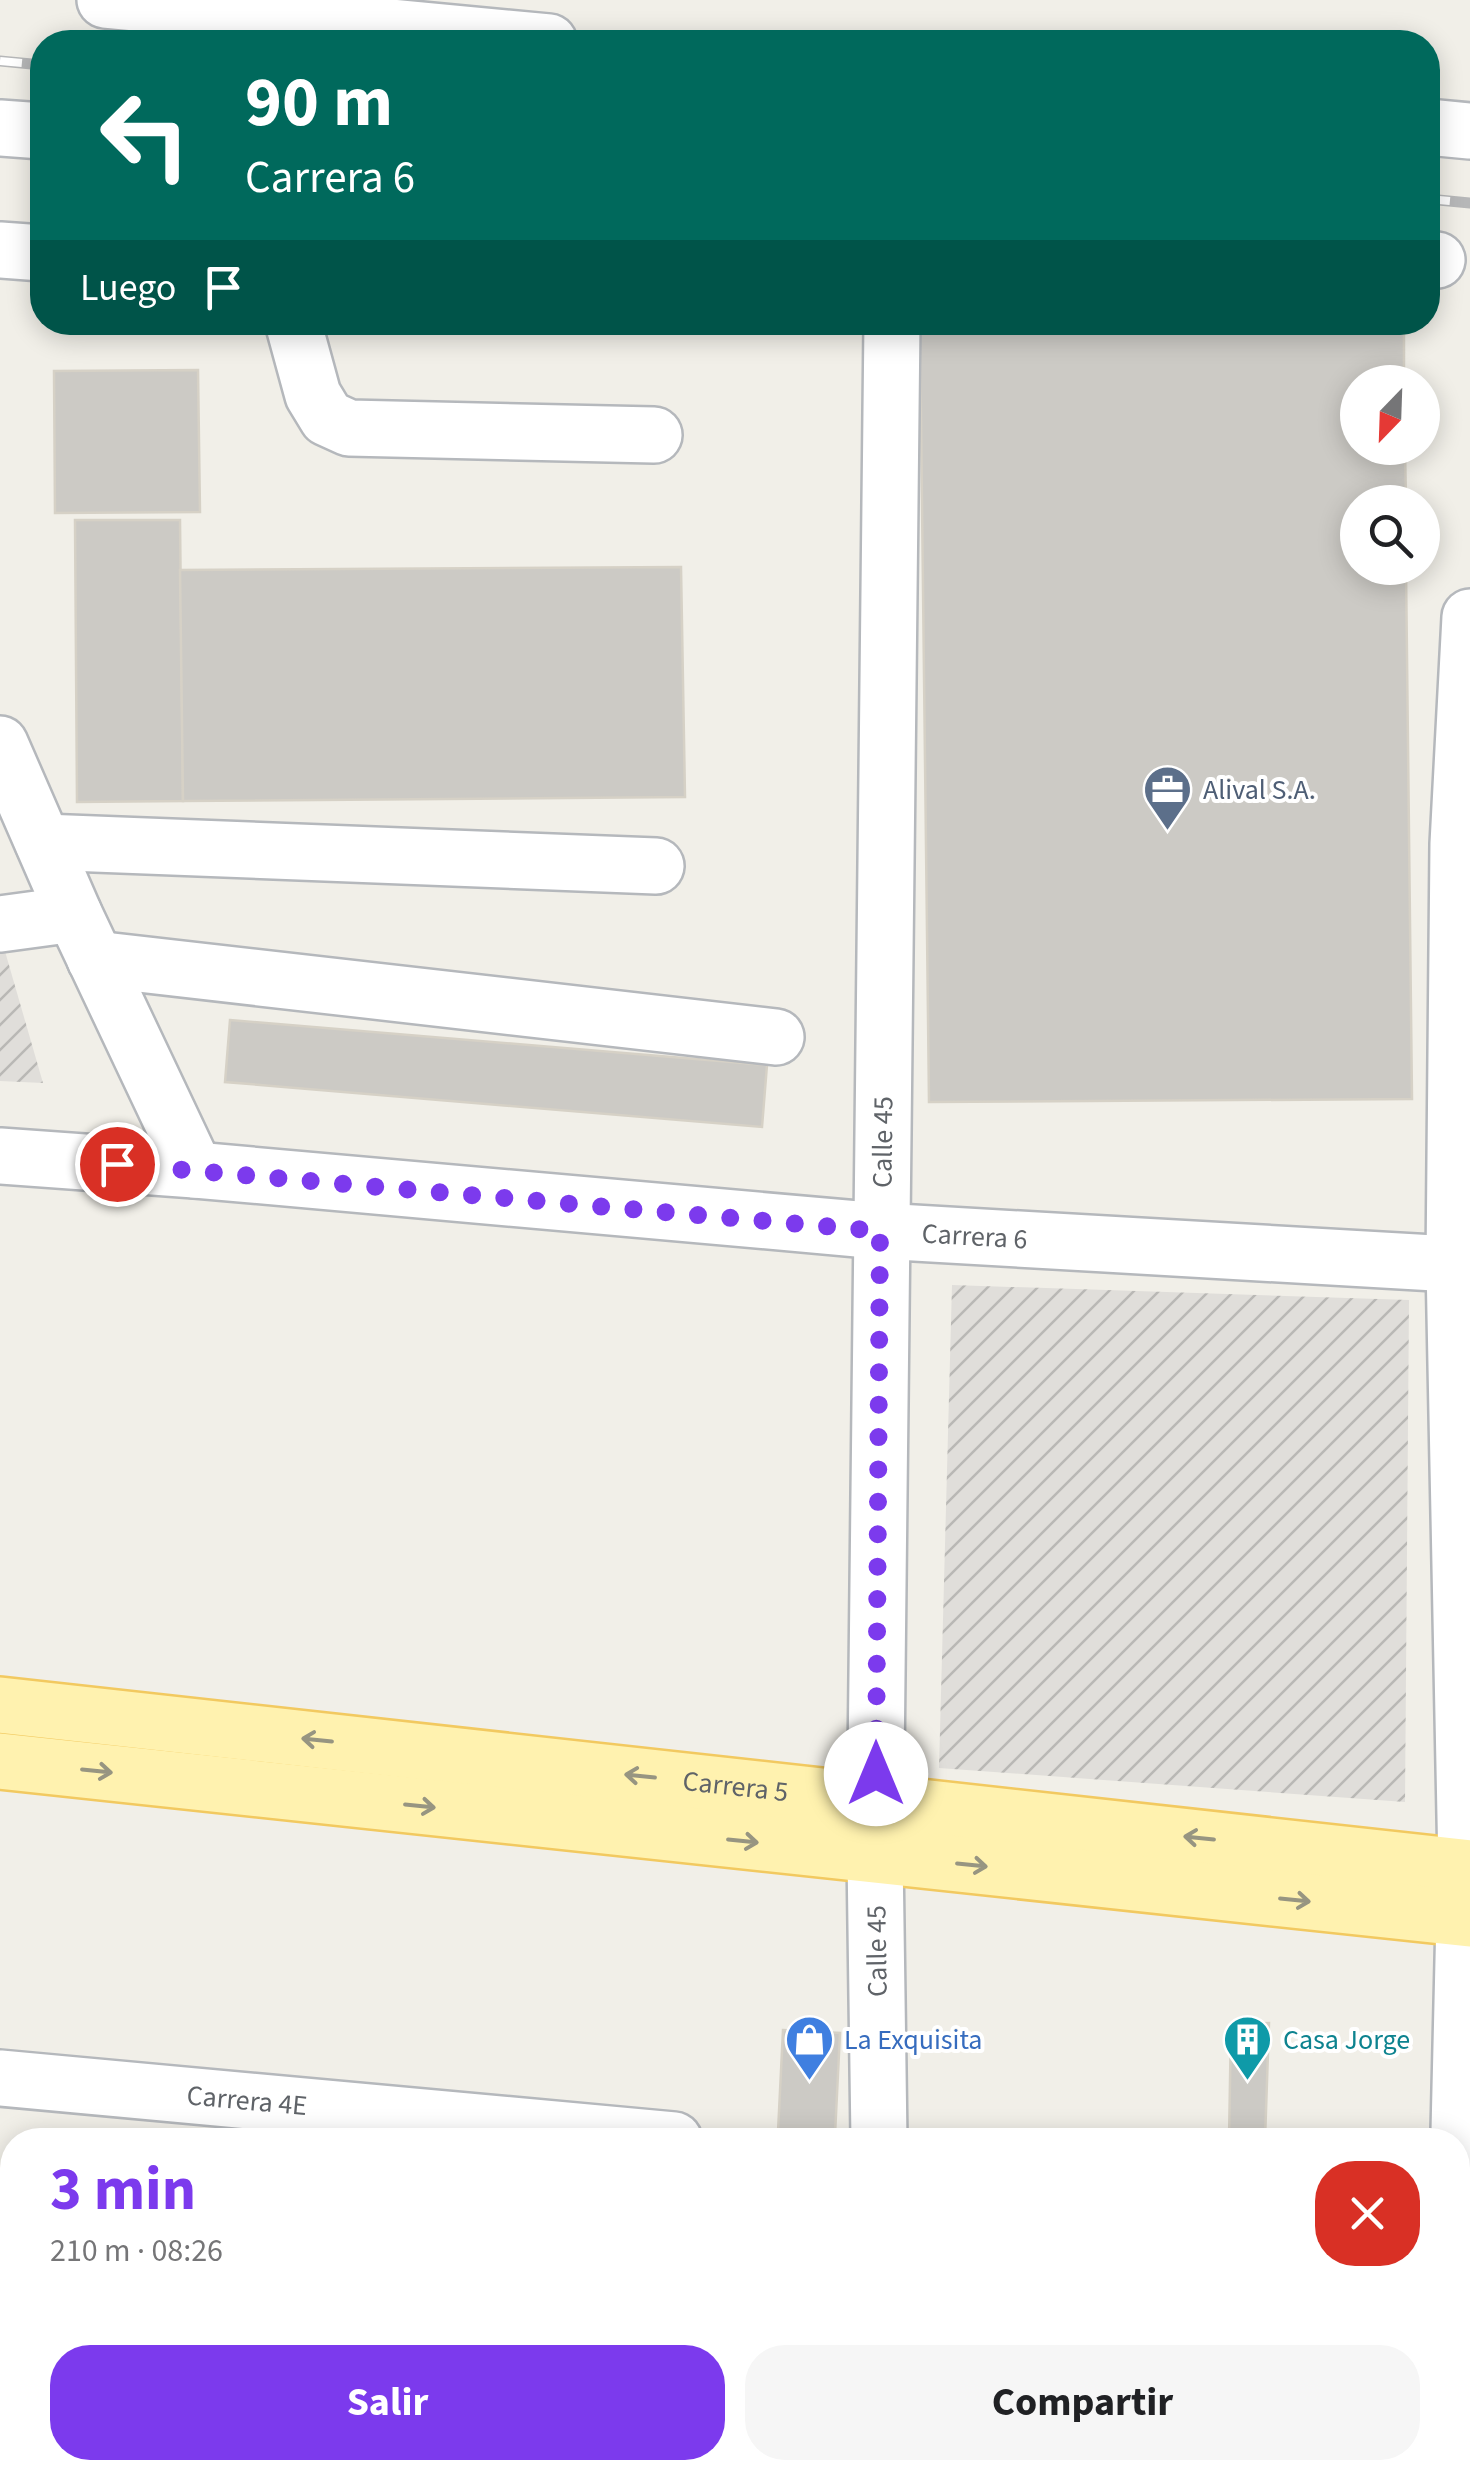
<!DOCTYPE html>
<html lang="es">
<meta charset="utf-8">
<style>
body{margin:0;font-family:"Source Sans 3",sans-serif;background:#f6f6f6;color:#202124;height:100vh;display:flex;flex-direction:column;font-size:38px;white-space:nowrap}
*{box-sizing:border-box;margin:0}
p{font-size:32px;color:#757577}
.icon{flex:none;width:55px;height:55px;fill:none;stroke:currentColor;stroke-width:2;stroke-linecap:round;stroke-linejoin:round}
.map{position:relative;flex:1;overflow:hidden}
.drawer{position:absolute;left:0px;top:2128px;width:1470px;height:352px;display:flex;flex-direction:column;background:#fff;border-radius:40px 40px 0 0;box-shadow:0 5px 25px #0003}
.drawer>*{flex:none}
.top-card{position:absolute;left:30px;top:30px;width:1410px;height:305px;border-radius:40px;box-shadow:0 5px 25px #0003;background:#00695c;color:#fff;overflow:hidden}
.needle{width:65px;rotate:203deg}
.buttons{position:absolute;left:1340px;top:365px;display:grid;gap:20px}
.buttons a{display:grid;place-items:center;width:100px;height:100px;border-radius:50%;background:#fff;box-shadow:0 5px 25px #0003;font-size:50px}
.pin{position:absolute;display:grid;place-items:center;width:85px;height:85px;color:#fff;margin:-42px;border:5px solid #fff;border-radius:50%;box-shadow:0 2px 10px #0007}
.me{position:absolute;width:110px;margin:-55px;rotate:0deg;stroke-linejoin:round;filter:drop-shadow(0 0 8px #0008)}
.turn{display:flex;align-items:center;gap:35px;height:210px;padding:0 50px;font-size:45px}
.turn .icon{width:130px;height:130px;stroke-width:2.5}
.turn b{display:block;font-size:70px;line-height:85px}
.then{display:flex;align-items:center;height:95px;padding:0 50px;background:#0003;gap:20px;font-size:38px}
.round{display:grid;place-items:center;flex:none;width:105px;height:105px;border-radius:40px;background:#f6f6f6}
.summary{display:flex;align-items:center;justify-content:space-between;height:170px;padding:0 50px}
h1{font-size:60px;font-weight:700;line-height:75px;color:#7c3aed}
.action{display:flex;gap:20px;margin-top:auto;padding:20px 50px}
.action a{flex:1;height:115px;border-radius:40px;background:#7c3aed;color:#fff;font-size:40px;font-weight:700;line-height:115px;text-align:center}
.action a+a{background:#f6f6f6;color:#202124}
.map>svg:first-child{display:block}
.industrial{fill:url(#industrial-furrows)}
.building{fill:#cccac5;stroke:#d6d1c6;stroke-width:2.5}
.lines{fill:none;stroke-linecap:round;stroke-linejoin:round}
.minor-casing{stroke:#b5b8bc;stroke-width:60}
.major-casing{stroke:#f2c960;stroke-width:60}
.path{stroke:#9cc7a9;stroke-width:6;stroke-dasharray:10 5;stroke-linecap:butt}
.minor{stroke:#fff;stroke-width:55}
.major{stroke:#fff2af;stroke-width:55}
.rail-casing{stroke:#b6b7b8;stroke-width:11}
.rail{stroke:#fff;stroke-width:8;stroke-dasharray:22;stroke-linecap:butt}
.oneway{stroke:#979581}
.route{stroke:#7c3aed;stroke-width:18;stroke-dasharray:0 32.4}
.labels{text-anchor:middle;dominant-baseline:central;stroke-width:8;stroke-linejoin:round;paint-order:stroke}
.service-label{font-size:28px;fill:#4e5e75;stroke:#fff;text-anchor:start}
.street-label{font-size:28px;fill:#5f6368;stroke:#fff}
.shop-label{font-size:28px;fill:#366cbe;stroke:#fff;text-anchor:start}
.culture-label{font-size:28px;fill:#0d838f;stroke:#fff;text-anchor:start}
</style>
<div class="map">
<svg width="1470" height="2479" viewBox="0 0 1470 2479">
<defs>
<pattern id="industrial-furrows" width="10" height="10" patternUnits="userSpaceOnUse" patternTransform="scale(2.5)"><rect width="10" height="10" fill="#e0deda"/><path d="M-1 1l2-2M0 10L10 0M9 11l2-2" fill="none" stroke="#b9b8b5"/></pattern>
</defs>
<rect width="100%" height="100%" fill="#f1efe8"/>
<g class="industrial">
<polygon points="0,934 43,1083 0,1081"/>
<polygon points="952,1285 1409,1300 1405,1802 939,1768"/>
</g>
<g class="building">
<polygon points="1404,328 1404,382 1358,382 1358,448 1405,448 1406,502 1358,502 1358,568 1406,568 1412,1099 929,1102 920,332"/>
<polygon points="198,370 200,512 55,513 54,371"/>
<polygon points="75,520 180,520 183,801 77,802"/>
<polygon points="681,567 685,797 183,801 180,570"/>
<polygon points="230,1020 767,1065 762,1127 225,1082"/>
<polygon points="1269,2023 1265,2140 1229,2140 1231,2024"/>
<polygon points="783,2030 840,2033 835,2135 778,2132"/>
</g>
<g class="lines">
<defs>
<g id="minor">
<polyline points="105,0 549,42"/>
<polyline points="1428,127 1470,131"/>
<polyline points="0,128 42,131"/>
<polyline points="0,250 42,253"/>
<polyline points="1428,259 1437,260"/>
<polyline points="293,322 313,395 327,418 349,428 654,435"/>
<polyline points="0,744 74,914 195,1170"/>
<polyline points="43,842 656,866"/>
<polyline points="0,924 74,914"/>
<polyline points="95,959 776,1037"/>
<path id="s1" d="M0,1156L195,1170L880,1231L1470,1265"/>
<polyline points="1466,1867 1454,1264 1458,844 1470,617"/>
<path id="s2" d="M0,2078L674,2140"/>
<path id="s3" d="M879,2140L875,1855L892,322"/>
<polyline points="1458,2174 1464,1918"/>
<polyline points="0,2260 12,2260"/>
<polyline points="399,2468 400,2479"/>
<polyline points="884,2468 884,2479"/>
<polyline points="1449,2479 1449,2468"/>
</g>
<g id="major">
<path id="s4" d="M0,1705L1470,1868"/>
<polyline points="0,1761 1470,1919"/>
</g>
</defs>
<use href="#minor" class="minor-casing"/>
<use href="#major" class="major-casing"/>
<polyline class="path" points="0,2438 12,2438"/>
<use href="#minor" class="minor"/>
<use href="#major" class="major"/>
<defs>
<g id="rail">
<polyline points="0,61 42,65"/>
<polyline points="1428,199 1470,203"/>
</g>
</defs>
<use href="#rail" class="rail-casing"/>
<use href="#rail" class="rail"/>
</g>
<defs><path id="oneway-shaft" d="M-6 0H5M1.5-3L5.5 0L1.5 3" fill="none" stroke-width="1.6" stroke-linecap="round" stroke-linejoin="round" transform="scale(2.5)"/></defs>
<g class="oneway">
<use href="#oneway-shaft" transform="translate(317 1740) rotate(-174)"/>
<use href="#oneway-shaft" transform="translate(97 1771) rotate(6)"/>
<use href="#oneway-shaft" transform="translate(640 1776) rotate(-174)"/>
<use href="#oneway-shaft" transform="translate(420 1806) rotate(6)"/>
<use href="#oneway-shaft" transform="translate(1199 1838) rotate(-174)"/>
<use href="#oneway-shaft" transform="translate(743 1841) rotate(6)"/>
<use href="#oneway-shaft" transform="translate(972 1865) rotate(6)"/>
<use href="#oneway-shaft" transform="translate(1295 1900) rotate(6)"/>
</g>
<g class="lines">
<polyline class="route" points="117,1164 880,1231 876,1774"/>
</g>
<defs>
<symbol id="office-pin" viewBox="-11 -11 22 30"><path d="M0 17L-7.5 6A9.5 9.5 0 1 1 7.5 6Z" fill="#5c6f8a" stroke="#fff"/><path d="M-6-3h4V-5.5h4V-3h4V5H-6ZM-1-4.5V-3h2v-1.5ZM-6 0V1H6V0Z" fill="#fff"/></symbol>
<symbol id="shop-pin" viewBox="-11 -11 22 30"><path d="M0 17L-7.5 6A9.5 9.5 0 1 1 7.5 6Z" fill="#3f7fe0" stroke="#fff"/><path d="M-5-2.5h2.3a2.7 3.5 0 0 1 5.4 0H5L5.5 6h-11ZM-1.5-2.5h3a1.5 2.3 0 0 0-3 0Z" fill="#fff"/></symbol>
<symbol id="building-pin" viewBox="-11 -11 22 30"><path d="M0 17L-7.5 6A9.5 9.5 0 1 1 7.5 6Z" fill="#0f9aa8" stroke="#fff"/><path d="M-4-6H4V6H1V3H-1V6H-4ZM-2.5-4.3h1.7v1.8h-1.7ZM.8-4.3h1.7v1.8H.8ZM-2.5-1h1.7V.8h-1.7ZM.8-1h1.7V.8H.8Z" fill="#fff"/></symbol>
</defs>
<g fill-rule="evenodd">
<use href="#office-pin" x="1140" y="762" width="55" height="75"/>
<use href="#shop-pin" x="782" y="2012" width="55" height="75"/>
<use href="#building-pin" x="1220" y="2012" width="55" height="75"/>
</g>
<g class="labels">
<g class="service-label">
<text x="1203" y="790">Alival S.A.</text>
</g>
<g class="street-label">
<text stroke="none"><textPath href="#s3" startOffset="998">Calle 45</textPath></text>
<text stroke="none"><textPath href="#s1" startOffset="978">Carrera 6</textPath></text>
<text stroke="none"><textPath href="#s4" startOffset="740">Carrera 5</textPath></text>
<text transform="translate(877 1951) rotate(-91)">Calle 45</text>
<text stroke="none"><textPath href="#s2" startOffset="248">Carrera 4E</textPath></text>
</g>
<g class="shop-label">
<text x="844" y="2040">La Exquisita</text>
</g>
<g class="culture-label">
<text x="1283" y="2040">Casa Jorge</text>
</g>
</g>
</svg>
<div class="buttons">
<a><svg class="needle" viewBox="-14 -14 28 28"><path d="M0-13l5 13h-10z" fill="#e53935"/><path d="M0 13l5-13h-10z" fill="#757577"/></svg></a>
<a><svg class="icon" aria-label="search" viewBox="0 0 24 24"><circle cx="10" cy="10" r="6"/><path d="M15 15l6 6"/></svg></a>
</div>
<div class="pin" style="left:117px;top:1164px;background:#d93025"><svg class="icon" aria-label="arrive" viewBox="0 0 24 24"><path d="M6 21V4h12l-3 4 3 4H6"/></svg></div>
<svg class="me" style="left:876px;top:1774px" viewBox="-20 -20 40 40"><circle r="19" fill="#fff"/><path d="M0-13L10 11 0 6-10 11z" fill="#7c3aed"/></svg>
<div class="top-card">
<div class="turn"><svg class="icon" aria-label="left" viewBox="0 0 24 24"><path d="M17 20v-9H6M10 6l-5 5 5 5"/></svg><div><b>90 m</b>Carrera 6</div></div>
<div class="then">Luego<svg class="icon" aria-label="arrive" viewBox="0 0 24 24"><path d="M6 21V4h12l-3 4 3 4H6"/></svg></div>
</div>
<section class="drawer">
<div class="summary"><div><h1>3 min</h1><p>210 m · 08:26</p></div><a class="round" style="background:#d93025;color:#fff"><svg class="icon" aria-label="close" viewBox="0 0 24 24"><path d="M6 6l12 12M18 6L6 18"/></svg></a></div>
<div class="action"><a>Salir</a><a>Compartir</a></div>
</section>
</div>
